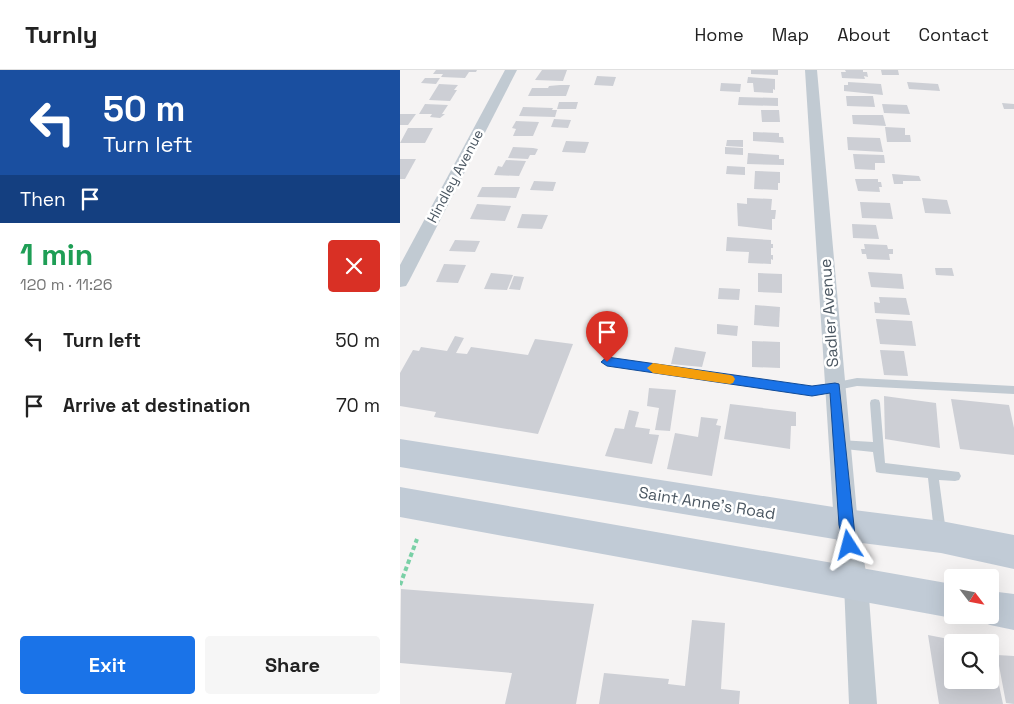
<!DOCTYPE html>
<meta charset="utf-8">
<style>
body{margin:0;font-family:"Space Grotesk",sans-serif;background:#f6f6f6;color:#222;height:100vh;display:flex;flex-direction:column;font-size:19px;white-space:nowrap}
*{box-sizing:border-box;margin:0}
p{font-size:16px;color:#767676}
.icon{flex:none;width:28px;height:28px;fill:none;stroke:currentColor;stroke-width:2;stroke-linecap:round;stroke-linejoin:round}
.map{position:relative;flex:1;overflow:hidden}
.details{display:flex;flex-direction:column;background:#fff;width:400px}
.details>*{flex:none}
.guide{background:#1a4fa0;color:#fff;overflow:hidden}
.needle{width:32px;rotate:122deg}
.buttons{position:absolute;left:544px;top:499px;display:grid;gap:10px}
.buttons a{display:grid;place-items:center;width:55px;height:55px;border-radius:5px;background:#fff;box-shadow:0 5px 20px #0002;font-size:25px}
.pin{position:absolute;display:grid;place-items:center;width:42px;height:42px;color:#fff;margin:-51px -21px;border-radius:50% 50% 50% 0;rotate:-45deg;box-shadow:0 0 5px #0007}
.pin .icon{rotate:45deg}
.me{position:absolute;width:55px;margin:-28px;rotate:351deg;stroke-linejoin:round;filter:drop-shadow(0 0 4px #0008)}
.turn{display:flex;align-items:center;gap:18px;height:105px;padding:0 20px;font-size:22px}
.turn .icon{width:65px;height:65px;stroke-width:2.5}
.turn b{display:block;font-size:35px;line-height:42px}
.then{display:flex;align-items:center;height:48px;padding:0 20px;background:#0003;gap:10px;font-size:19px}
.round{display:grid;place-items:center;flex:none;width:52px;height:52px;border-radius:5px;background:#f6f6f6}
.head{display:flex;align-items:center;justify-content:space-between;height:85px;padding:0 20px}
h1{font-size:30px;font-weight:700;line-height:38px;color:#1e9e55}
.cta{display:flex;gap:10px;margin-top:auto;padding:10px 20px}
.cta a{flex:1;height:58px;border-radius:5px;background:#1a73e8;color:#fff;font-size:20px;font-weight:700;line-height:58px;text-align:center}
.cta a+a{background:#f6f6f6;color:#222}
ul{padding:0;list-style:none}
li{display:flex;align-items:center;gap:15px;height:65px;padding:0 20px}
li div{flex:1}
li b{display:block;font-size:19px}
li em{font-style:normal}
header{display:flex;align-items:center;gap:30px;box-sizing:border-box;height:70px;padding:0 25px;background:#fff;border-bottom:1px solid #e0e0e0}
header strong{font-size:24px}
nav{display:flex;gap:28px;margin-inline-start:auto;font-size:18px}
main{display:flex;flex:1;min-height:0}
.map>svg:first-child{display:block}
.building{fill:#cdcfd5}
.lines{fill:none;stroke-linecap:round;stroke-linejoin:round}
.path{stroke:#7ad0a6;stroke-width:4;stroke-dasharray:4.5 3;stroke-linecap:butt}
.service{fill:#c1cad2;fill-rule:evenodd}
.minor{fill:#c1cad2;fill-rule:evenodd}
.secondary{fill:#c1cbd6;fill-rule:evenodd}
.route{fill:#1a73e8;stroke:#114b97}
.slow{fill:#f59e0b}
.labels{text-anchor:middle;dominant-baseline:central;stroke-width:5;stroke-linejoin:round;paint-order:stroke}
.far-street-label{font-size:14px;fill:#4a5661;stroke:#fff}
.street-label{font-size:16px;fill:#4a5661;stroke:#fff}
</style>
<header>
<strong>Turnly</strong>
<nav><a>Home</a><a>Map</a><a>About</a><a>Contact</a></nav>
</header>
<main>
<section class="details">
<div class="guide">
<div class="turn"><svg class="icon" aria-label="left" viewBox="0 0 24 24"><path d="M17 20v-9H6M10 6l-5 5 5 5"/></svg><div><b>50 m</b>Turn left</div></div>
<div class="then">Then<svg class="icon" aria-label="arrive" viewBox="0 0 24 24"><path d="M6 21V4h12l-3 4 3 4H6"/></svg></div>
</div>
<div class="head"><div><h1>1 min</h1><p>120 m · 11:26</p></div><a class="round" style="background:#d93025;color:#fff"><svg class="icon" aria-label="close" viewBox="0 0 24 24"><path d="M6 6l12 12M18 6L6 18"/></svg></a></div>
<ul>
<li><svg class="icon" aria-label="left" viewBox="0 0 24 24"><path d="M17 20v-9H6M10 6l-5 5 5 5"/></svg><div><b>Turn left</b></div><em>50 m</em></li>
<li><svg class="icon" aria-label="arrive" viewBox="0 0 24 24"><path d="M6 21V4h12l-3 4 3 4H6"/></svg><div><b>Arrive at destination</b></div><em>70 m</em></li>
</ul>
<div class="cta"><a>Exit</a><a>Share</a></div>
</section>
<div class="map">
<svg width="614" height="634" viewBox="0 0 614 634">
<rect width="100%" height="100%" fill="#f5f3f3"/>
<g class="building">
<polygon points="36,0 77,0 76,2 69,2 65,8 41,7 43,4 33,4"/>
<polygon points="142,0 167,0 163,11 135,10"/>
<polygon points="351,0 378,0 378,5 351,4"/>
<polygon points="445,0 463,0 463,2 467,2 468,7 464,6 465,9 442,8 441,2 446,2"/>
<polygon points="481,0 498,0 499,5 482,5"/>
<polygon points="197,6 216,7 213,16 194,15"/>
<polygon points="348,7 375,9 375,20 373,19 373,23 354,22 353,13 347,13"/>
<polygon points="25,8 40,8 36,14 21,13"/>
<polygon points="448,12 481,14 483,25 444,21 444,15 448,15"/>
<polygon points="507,12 538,14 540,21 509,19"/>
<polygon points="321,13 341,14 340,22 320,21"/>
<polygon points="39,14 58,15 54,20 57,20 50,31 29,30"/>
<polygon points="160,15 170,15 166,26 128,26 132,18 148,18 149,16"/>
<polygon points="446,26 473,26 475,37 447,36"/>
<polygon points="339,27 378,28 378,36 338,35"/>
<polygon points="159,32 178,32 176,39 157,39"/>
<polygon points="602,33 614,34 614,39 604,39"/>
<polygon points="25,34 48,35 42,44 45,44 40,48 30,47 32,44 19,44"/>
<polygon points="482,34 507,35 510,44 484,43"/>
<polygon points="123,37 153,38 152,40 157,40 155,47 119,46"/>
<polygon points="361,40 379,40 380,52 362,52"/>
<polygon points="0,44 16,44 8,55 0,55"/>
<polygon points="452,45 483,45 486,56 453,54"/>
<polygon points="154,49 171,50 168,58 151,57"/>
<polygon points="116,51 139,52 133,66 113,66 116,59 112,58"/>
<polygon points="485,57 505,58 505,65 510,65 511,72 487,72"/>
<polygon points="8,58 33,58 25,73 0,73"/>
<polygon points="353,62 379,63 379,67 383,67 384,73 353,71"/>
<polygon points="447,67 480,68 483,82 448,80"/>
<polygon points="327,70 343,70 343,77 326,76"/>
<polygon points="166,71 189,72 185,83 162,82"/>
<polygon points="113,77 133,78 138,79 135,85 130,85 128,89 108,88"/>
<polygon points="325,77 343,78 343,85 325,84"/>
<polygon points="348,83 379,85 379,89 384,89 384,95 347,94"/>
<polygon points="453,84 484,85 485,93 475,93 475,100 455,99"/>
<polygon points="0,89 16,89 5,109 0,109"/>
<polygon points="106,90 126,91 119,106 94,105 98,96 102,97"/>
<polygon points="327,96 345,97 345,105 326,104"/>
<polygon points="355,101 380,102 380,113 378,113 378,120 354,119"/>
<polygon points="492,104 519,106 521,111 503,111 503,114 494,114"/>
<polygon points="455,109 478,109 478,112 481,112 482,117 479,117 480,122 458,121"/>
<polygon points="134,111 156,112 153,121 130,120"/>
<polygon points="82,117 120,117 116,128 77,127"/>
<polygon points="347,128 372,129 371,140 376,140 375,149 372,149 372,160 338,156 337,133 347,134"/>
<polygon points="522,128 547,130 551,144 525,143"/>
<polygon points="460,132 490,133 493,149 462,148"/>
<polygon points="77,134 111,136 105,151 70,149"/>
<polygon points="122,144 148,145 142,159 117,158"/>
<polygon points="452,154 476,155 479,169 453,168"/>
<polygon points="327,167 371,170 371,174 373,174 373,178 371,178 371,185 373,185 373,190 371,189 371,194 348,193 349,182 326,181"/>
<polygon points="55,170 80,171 75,182 49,181"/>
<polygon points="464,174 487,175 488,179 493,179 493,184 489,184 490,190 467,189 466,184 462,184 461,179 465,179"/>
<polygon points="44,194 66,195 58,213 36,212"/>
<polygon points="535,198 552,198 554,206 536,205"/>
<polygon points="468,202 502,204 504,219 471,217"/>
<polygon points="91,203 113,205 107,220 84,219"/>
<polygon points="358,203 382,204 382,223 358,222"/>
<polygon points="114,206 124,207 120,220 109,219"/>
<polygon points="319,218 340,219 339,230 318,229"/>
<polygon points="479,227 506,228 510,245 475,243 474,232 480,233"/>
<polygon points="355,235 380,237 379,257 354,255"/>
<polygon points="476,249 512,251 516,276 480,274"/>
<polygon points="317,254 338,256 337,266 317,264"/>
<polygon points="55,266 64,268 56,283 67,284 71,277 128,285 135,269 173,274 138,364 34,347 36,342 0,336 0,303 13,280 19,281 21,277 47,281"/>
<polygon points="352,271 380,272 380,298 352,297"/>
<polygon points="275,277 306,282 302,297 271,294"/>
<polygon points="480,280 504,281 508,306 484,305"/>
<polygon points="249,318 276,320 270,361 255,360 259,338 247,336"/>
<polygon points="484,326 536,333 540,378 485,369"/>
<polygon points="551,329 609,335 614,358 614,385 560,379"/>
<polygon points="330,334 396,342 396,356 391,356 390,379 324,369"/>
<polygon points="229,340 239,342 235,357 250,359 249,364 259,365 252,394 205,386 215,358 224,359"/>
<polygon points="301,347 318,349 316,355 321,356 312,406 267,399 275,363 298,367"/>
<polygon points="1,519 194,534 176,634 105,634 112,603 0,593"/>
<polygon points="292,550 325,553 321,619 340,621 339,634 199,634 204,603 269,609 268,614 285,616"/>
<polygon points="528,565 564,572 552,572 552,610 590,610 591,577 603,634 539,634"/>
<polygon points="597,585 614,586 614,634 606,633"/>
</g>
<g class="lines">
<polyline class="path" points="0,515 17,469"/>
<g class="service">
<polygon points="207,287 412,317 457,308 614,316 614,324 457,316 412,325 207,295 204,294 202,291 204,288"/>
<polygon points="475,329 479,330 480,333 485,393 559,402 561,406 559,410 555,411 539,410 546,462 544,466 540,468 536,466 534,462 528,408 480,403 476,402 473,382 435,378 434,375 435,372 439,370 473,372 470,333 471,330"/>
</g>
<g class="minor">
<polygon points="105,0 117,0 9,211 6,216 0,217 0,195"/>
<polygon points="405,0 417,0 458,455 468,514 477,634 449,634 444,514 434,455"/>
</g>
<g class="secondary">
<polygon points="0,369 446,439 541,451 614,465 614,499 541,483 446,471 0,397"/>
<polygon points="0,417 552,514 552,545 560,545 552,548 0,447"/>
<polygon points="590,521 614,524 614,560 590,555 578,550 575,545 590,545"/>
</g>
</g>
<polygon class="route" points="207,287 412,316 435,313 439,314 456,475 454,480 449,482 445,480 439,455 430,323 412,326 207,296 201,292"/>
<polygon class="slow" points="253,293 330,305 333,306 335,309 333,313 330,314 253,303 247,298"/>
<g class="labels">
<g class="far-street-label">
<text transform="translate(55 106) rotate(-62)">Hindley Avenue</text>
</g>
<g class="street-label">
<text transform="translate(429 243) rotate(-94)">Sadler Avenue</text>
<text transform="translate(307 433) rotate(9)">Saint Anne's Road</text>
</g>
</g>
</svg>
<div class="buttons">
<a><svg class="needle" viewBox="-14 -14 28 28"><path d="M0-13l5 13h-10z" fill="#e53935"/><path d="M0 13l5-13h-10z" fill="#767676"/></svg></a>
<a><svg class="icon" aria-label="search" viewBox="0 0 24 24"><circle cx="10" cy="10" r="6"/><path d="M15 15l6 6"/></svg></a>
</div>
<div class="pin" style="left:207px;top:292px;background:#d93025"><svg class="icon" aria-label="arrive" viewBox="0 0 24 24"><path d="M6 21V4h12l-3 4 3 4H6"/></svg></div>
<svg class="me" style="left:449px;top:475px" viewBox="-20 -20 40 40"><path d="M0-17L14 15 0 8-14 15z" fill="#1a73e8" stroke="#fff" stroke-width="4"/></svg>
</div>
</main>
